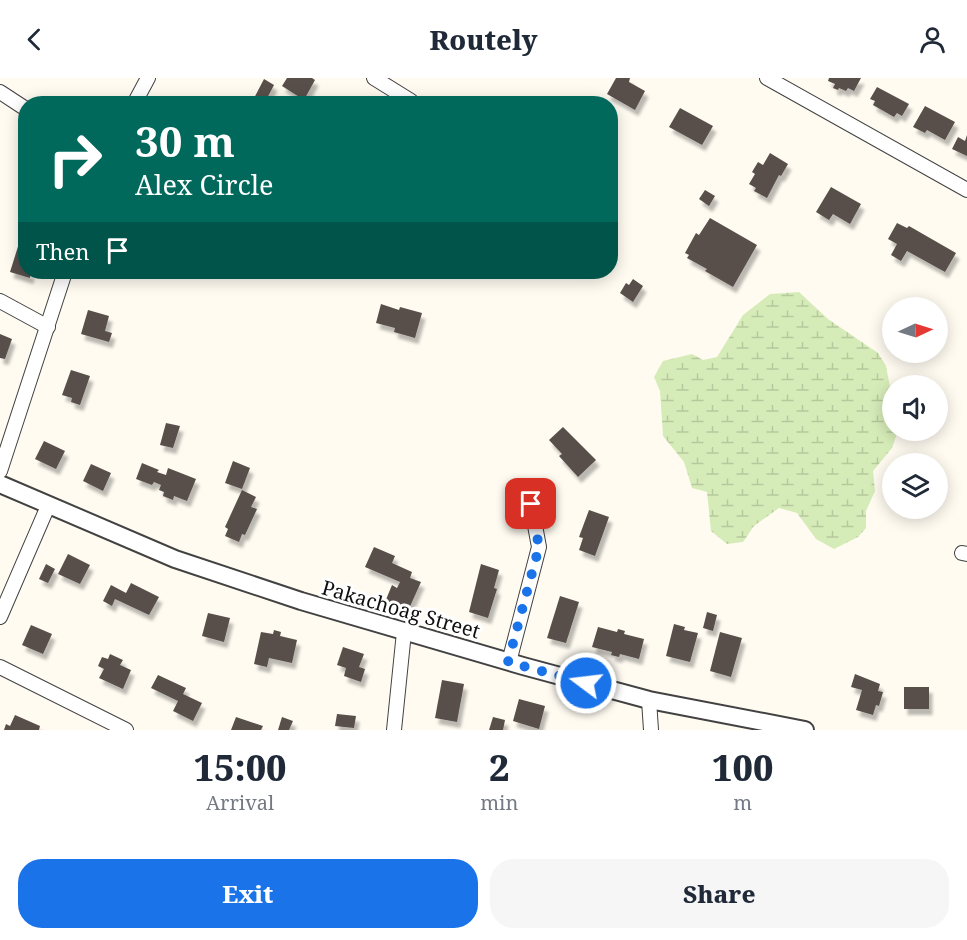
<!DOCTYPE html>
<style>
body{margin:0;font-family:"Noto Serif",serif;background:#f6f6f7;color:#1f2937;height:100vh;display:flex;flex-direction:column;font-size:22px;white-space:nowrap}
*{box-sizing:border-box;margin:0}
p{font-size:20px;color:#747a83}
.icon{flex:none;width:33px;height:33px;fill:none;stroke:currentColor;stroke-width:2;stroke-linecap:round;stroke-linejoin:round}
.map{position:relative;height:652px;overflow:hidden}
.panel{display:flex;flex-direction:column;background:#fff;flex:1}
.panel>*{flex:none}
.top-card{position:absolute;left:18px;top:18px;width:600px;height:183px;border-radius:24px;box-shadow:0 3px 15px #0003;background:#00695c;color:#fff;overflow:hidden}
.needle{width:39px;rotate:86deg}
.controls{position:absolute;left:882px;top:219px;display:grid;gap:12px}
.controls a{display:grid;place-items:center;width:66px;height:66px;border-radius:50%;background:#fff;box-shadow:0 3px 15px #0003;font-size:30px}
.pin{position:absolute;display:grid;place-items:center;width:51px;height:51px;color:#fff;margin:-26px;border-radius:12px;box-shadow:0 3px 9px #0006}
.me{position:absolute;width:66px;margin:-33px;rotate:285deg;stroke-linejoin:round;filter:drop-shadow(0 0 4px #0008)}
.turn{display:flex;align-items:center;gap:21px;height:126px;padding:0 18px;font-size:27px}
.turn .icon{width:78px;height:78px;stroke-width:2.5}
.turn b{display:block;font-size:42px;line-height:51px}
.then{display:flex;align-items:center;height:57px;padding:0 18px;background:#0003;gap:12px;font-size:22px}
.eta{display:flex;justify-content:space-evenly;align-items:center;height:102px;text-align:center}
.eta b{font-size:36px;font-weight:800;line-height:42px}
.button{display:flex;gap:12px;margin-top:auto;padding:12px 18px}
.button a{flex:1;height:69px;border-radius:24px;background:#1a73e8;color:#fff;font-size:24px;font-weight:800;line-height:69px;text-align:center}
.button a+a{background:#f6f6f7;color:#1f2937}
header{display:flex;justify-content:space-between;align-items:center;height:78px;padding:0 18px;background:#fff;font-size:27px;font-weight:800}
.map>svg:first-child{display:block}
.wetland{fill:url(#wetland-marsh)}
.building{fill:#584f4b;filter:url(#shadow)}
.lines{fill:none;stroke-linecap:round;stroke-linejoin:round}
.minor-casing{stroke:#424242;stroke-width:16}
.tertiary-casing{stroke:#424242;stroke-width:20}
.minor{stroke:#fff;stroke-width:14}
.tertiary{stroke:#fff;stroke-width:16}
.route{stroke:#1a73e8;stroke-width:10;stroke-dasharray:0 18}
.labels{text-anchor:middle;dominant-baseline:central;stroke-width:6;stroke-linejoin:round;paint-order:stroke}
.street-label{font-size:20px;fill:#0f0f0f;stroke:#fff}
</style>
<header><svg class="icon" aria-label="back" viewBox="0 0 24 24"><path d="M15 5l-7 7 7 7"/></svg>Routely<svg class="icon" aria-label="person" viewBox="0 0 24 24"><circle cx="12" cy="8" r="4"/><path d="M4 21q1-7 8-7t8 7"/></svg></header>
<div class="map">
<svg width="967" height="652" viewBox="0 0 967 652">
<defs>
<pattern id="wetland-marsh" width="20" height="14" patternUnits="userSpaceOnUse" patternTransform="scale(1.5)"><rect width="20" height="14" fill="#d6ecb8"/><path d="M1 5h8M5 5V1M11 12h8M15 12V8" fill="none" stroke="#b6c99d"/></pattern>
<filter id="shadow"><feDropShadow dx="3.5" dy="6" stdDeviation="1.5" flood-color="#0004"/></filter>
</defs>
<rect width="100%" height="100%" fill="#fffbf1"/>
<polygon class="wetland" points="799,214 828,241 878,275 886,288 892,319 892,352 898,353 892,370 873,393 875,413 866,433 866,450 858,459 834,471 816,461 797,435 779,430 754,448 743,464 727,466 711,453 707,414 692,410 684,384 663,358 660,313 654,299 663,283 692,276 703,282 717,279 743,237 770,216"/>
<g class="building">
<polygon points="287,0 312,0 315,2 304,22 282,8"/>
<polygon points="616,0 630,0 629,4 645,13 635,32 607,16"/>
<polygon points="829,0 861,0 854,13 848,10 846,13 839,10 838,12 833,10 835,6 828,3"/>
<polygon points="264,1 274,7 264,26 251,26"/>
<polygon points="877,9 909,26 902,38 897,35 894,39 873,27 875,23 870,21"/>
<polygon points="925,28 955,44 945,62 927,52 925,55 913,49"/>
<polygon points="680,30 713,48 702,67 669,49"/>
<polygon points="967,57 967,78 952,71 958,59 965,63"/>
<polygon points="770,75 788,86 781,98 779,97 767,120 754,113 756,110 749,106 755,96 752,94 758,84 763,87"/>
<polygon points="831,109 861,126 850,146 833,136 829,142 816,134"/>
<polygon points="705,112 715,118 709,128 699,121"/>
<polygon points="710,140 757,167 733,209 705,193 707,191 687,180 689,177 685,175 696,155 699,157"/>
<polygon points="897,145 907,150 909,148 956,175 945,194 907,173 901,183 891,177 897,166 888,161"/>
<polygon points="21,159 26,160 26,194 31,194 30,200 10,194"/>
<polygon points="633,201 643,208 633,224 620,215 626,205 629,207"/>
<polygon points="381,226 399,232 400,229 422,235 415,260 394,254 395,250 376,245"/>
<polygon points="88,232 109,238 105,253 112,255 109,264 81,256"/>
<polygon points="0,256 12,261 5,281 0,280"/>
<polygon points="71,292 90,298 80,327 71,324 72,320 62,317"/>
<polygon points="166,345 180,348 173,370 160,367"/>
<polygon points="563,349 596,382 578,399 559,378 562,376 549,362"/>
<polygon points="44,363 65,373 56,391 35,381"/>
<polygon points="233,383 250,390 242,411 225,405"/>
<polygon points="142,385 159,392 157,394 166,397 168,390 196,401 187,423 174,418 173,422 163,418 164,414 159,412 161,407 154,404 152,407 136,401"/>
<polygon points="91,386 111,395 103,413 83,403"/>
<polygon points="242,412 256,419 251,429 257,431 245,457 242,456 239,464 225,458 228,451 225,449"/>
<polygon points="589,432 609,439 595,478 579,472 583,460 579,459"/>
<polygon points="374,469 395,478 392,485 412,494 410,500 421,504 408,533 385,524 392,507 397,510 400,504 365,489"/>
<polygon points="68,476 90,487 80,506 58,496"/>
<polygon points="46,486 55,491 48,505 39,501"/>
<polygon points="481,486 499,492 494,510 497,511 488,540 469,534"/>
<polygon points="131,505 159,519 149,537 115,521 112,528 103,523 111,507 126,515"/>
<polygon points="560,518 579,524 566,565 547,560"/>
<polygon points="707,534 717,537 713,553 703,550"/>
<polygon points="208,535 230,540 224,564 202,558"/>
<polygon points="674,546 685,549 684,552 698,555 690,584 666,578"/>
<polygon points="31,547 52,556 43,576 22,567"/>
<polygon points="598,549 617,554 618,551 625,553 624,556 644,561 639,581 620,576 619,579 611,577 612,574 592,569"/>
<polygon points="274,552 281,554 280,558 297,562 292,585 269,580 267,589 254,586 261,554 273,556"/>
<polygon points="720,554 742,560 731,599 710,593"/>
<polygon points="343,569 364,576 359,589 365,591 361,604 344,598 346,590 337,587"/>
<polygon points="110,576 123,582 120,587 131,592 123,611 99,600 104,591 98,588 102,579 108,581"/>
<polygon points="855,596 880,606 878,613 883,614 879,628 876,627 873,637 856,632 862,612 851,609"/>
<polygon points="158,597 186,610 183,616 202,625 193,643 173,633 178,623 151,610"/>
<polygon points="442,602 464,606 457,644 435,640"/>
<rect x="904" y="609" width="25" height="22"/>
<polygon points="519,621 545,628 539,651 513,643"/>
<polygon points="337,636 356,638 354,650 335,648"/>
<polygon points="15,637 40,648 39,652 4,652 6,646 10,648"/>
<polygon points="236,639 263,648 261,652 231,652"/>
<polygon points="282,639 293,643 289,652 278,652"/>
<polygon points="493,639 505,642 503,652 489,652"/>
</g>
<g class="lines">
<defs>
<g id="minor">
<polyline points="374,0 411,23"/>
<polyline points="767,0 967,112"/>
<polyline points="0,14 26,31"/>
<polyline points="134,26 148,0"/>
<polyline points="0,223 48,249"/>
<polyline points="0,393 65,194"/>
<polyline points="962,475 967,476"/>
<polyline points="0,539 48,428"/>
<polyline points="509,584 539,469 531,426"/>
<polyline points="0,589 126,652"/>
<polyline points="649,622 651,652"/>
<polyline points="394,652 404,554"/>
</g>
<polyline id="tertiary" points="0,406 175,481 301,523 523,588 649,622 805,652"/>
</defs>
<use href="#minor" class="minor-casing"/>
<use href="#tertiary" class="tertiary-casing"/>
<use href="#minor" class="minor"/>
<use href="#tertiary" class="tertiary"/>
</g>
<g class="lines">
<polyline class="route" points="531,426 539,469 508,584 586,605"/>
</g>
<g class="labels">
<g class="street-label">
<text transform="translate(401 531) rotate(16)">Pakachoag Street</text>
</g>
</g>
</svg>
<div class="controls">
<a><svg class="needle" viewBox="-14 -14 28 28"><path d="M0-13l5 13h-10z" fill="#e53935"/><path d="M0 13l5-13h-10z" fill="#747a83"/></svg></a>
<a><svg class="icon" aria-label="sound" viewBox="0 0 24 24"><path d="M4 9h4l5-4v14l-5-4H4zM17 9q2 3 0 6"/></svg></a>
<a><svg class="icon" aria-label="layers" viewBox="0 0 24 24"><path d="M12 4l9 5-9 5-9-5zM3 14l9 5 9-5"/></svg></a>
</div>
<div class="pin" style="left:531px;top:426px;background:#d93025"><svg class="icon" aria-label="arrive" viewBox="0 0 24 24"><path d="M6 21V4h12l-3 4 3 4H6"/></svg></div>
<svg class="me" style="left:586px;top:605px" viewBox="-20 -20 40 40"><circle r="17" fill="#1a73e8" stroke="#fff" stroke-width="3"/><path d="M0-11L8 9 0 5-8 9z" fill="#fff"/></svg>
<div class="top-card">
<div class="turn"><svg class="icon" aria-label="right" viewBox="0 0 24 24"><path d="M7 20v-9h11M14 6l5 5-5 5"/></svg><div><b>30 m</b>Alex Circle</div></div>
<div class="then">Then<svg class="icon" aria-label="arrive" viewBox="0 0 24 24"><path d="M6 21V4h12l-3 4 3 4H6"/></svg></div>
</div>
</div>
<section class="panel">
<div class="eta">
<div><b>15:00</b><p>Arrival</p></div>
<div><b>2</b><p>min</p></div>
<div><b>100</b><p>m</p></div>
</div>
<div class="button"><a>Exit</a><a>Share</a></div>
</section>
